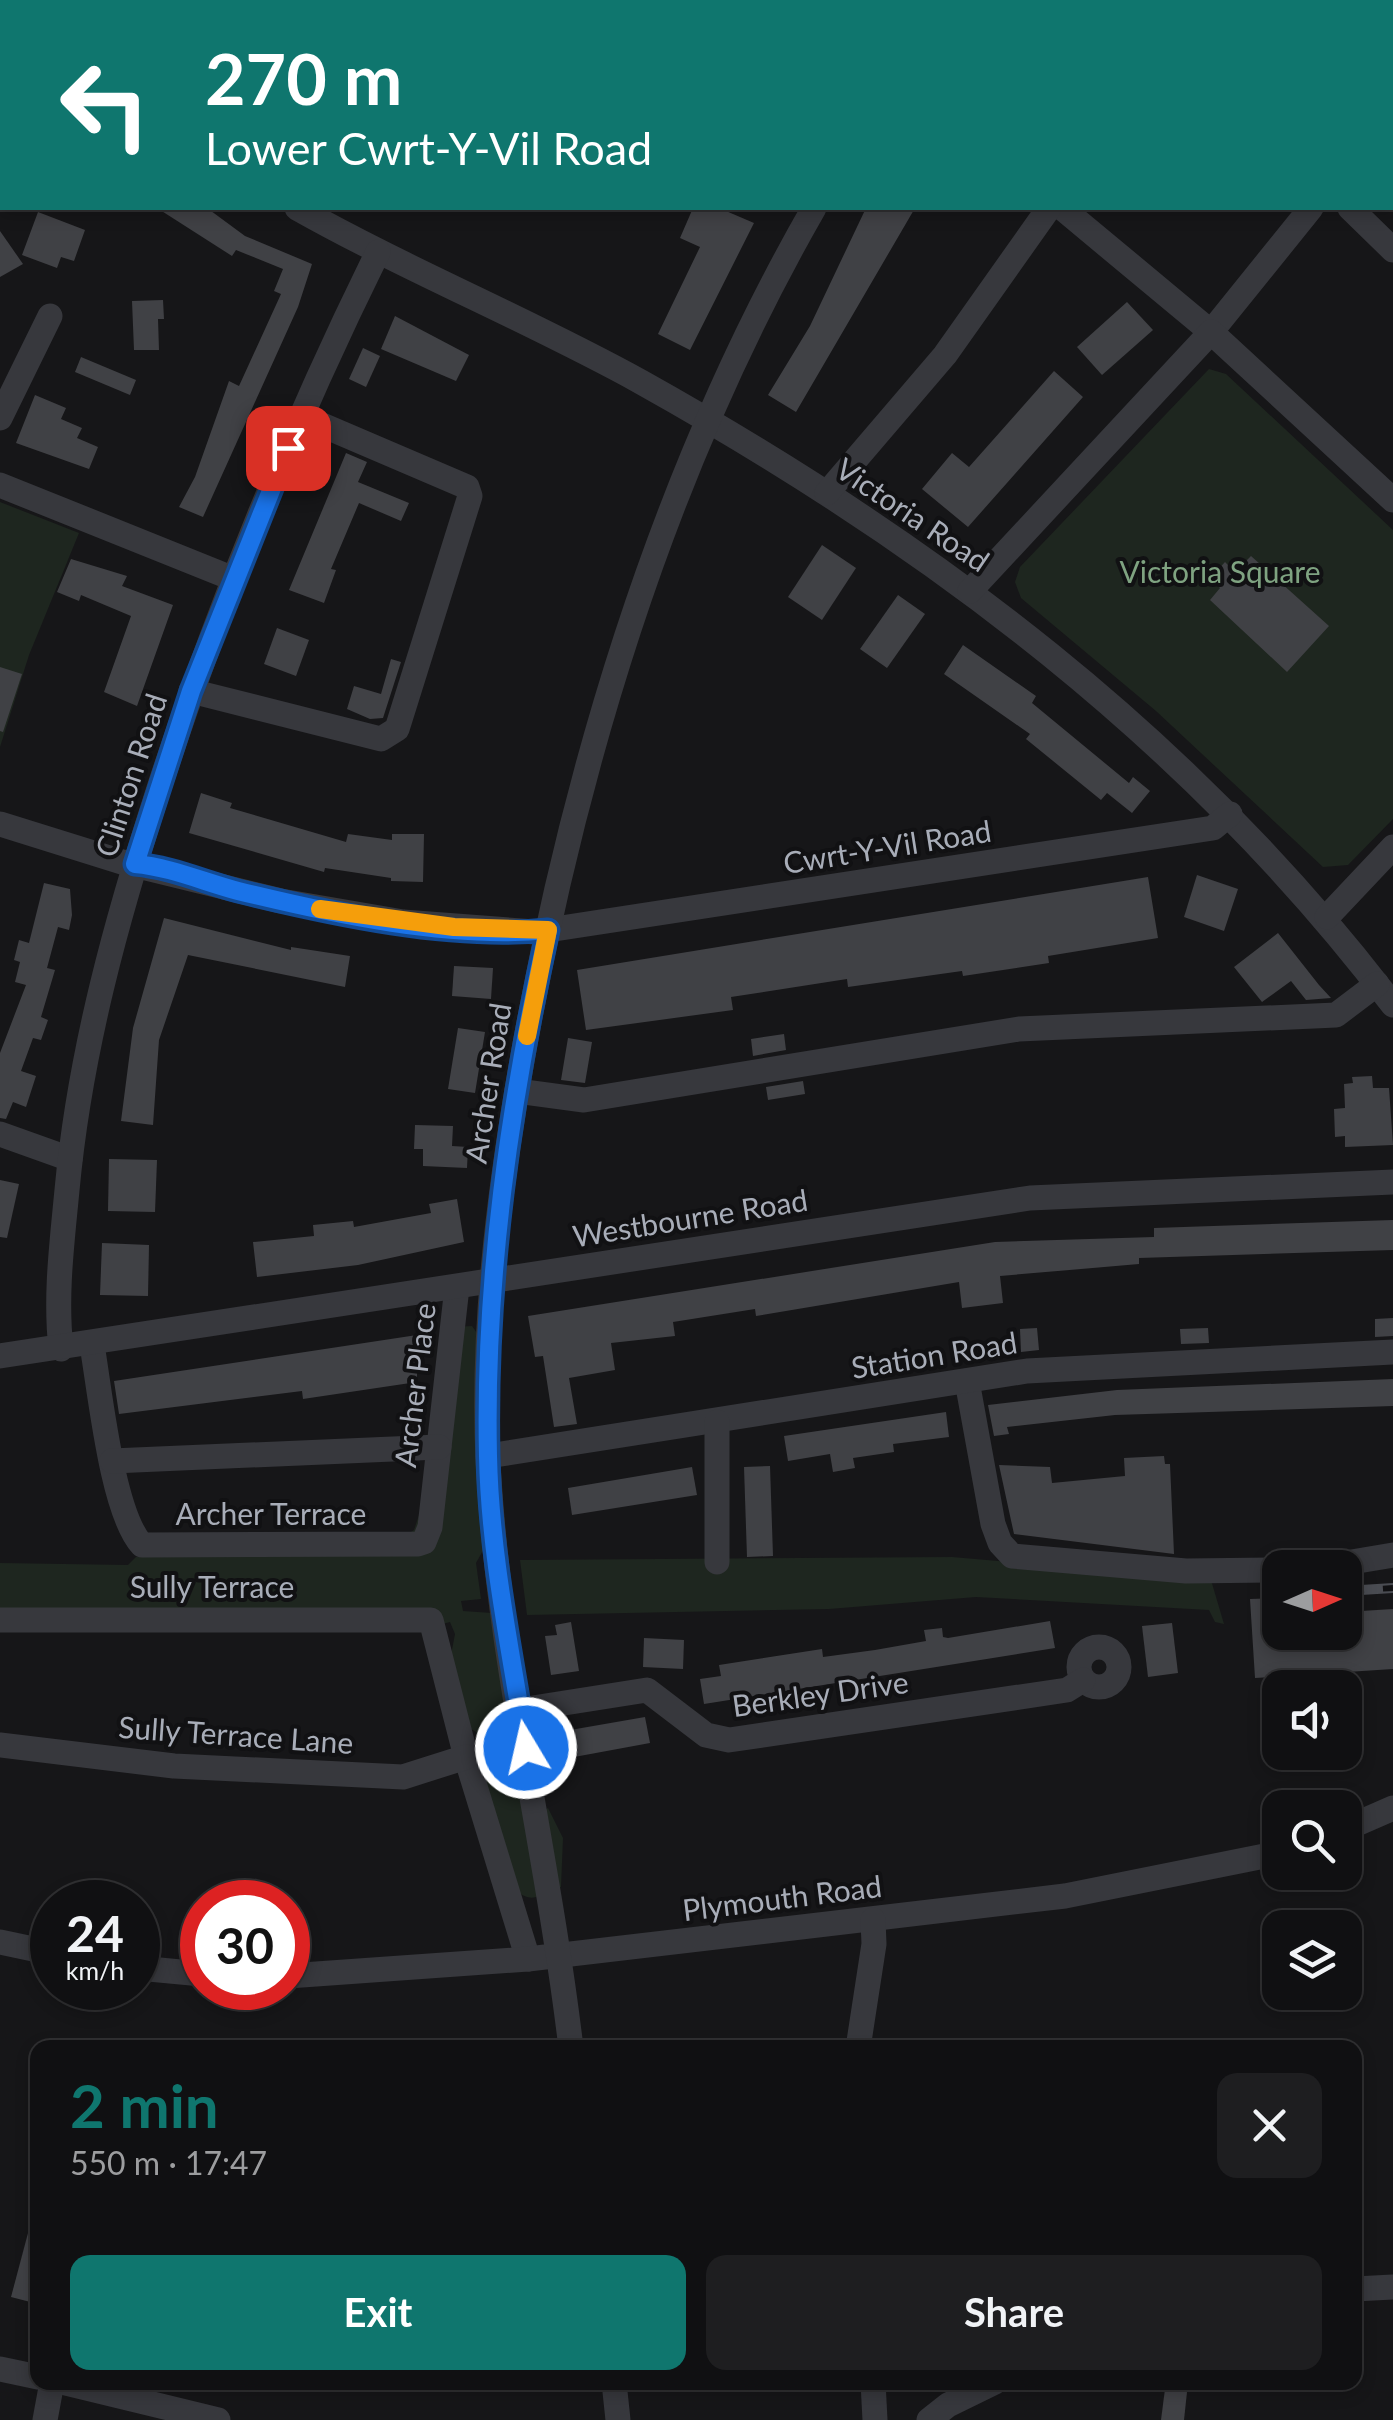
<!DOCTYPE html>
<meta charset="utf-8">
<style>
body{margin:0;font-family:Lato,sans-serif;background:#1e1e20;color:#f1f3f6;height:100vh;display:flex;flex-direction:column;font-size:38px;white-space:nowrap}
*{box-sizing:border-box;margin:0}
p{font-size:32px;color:#9c9d9f}
.icon{flex:none;width:55px;height:55px;fill:none;stroke:currentColor;stroke-width:2;stroke-linecap:round;stroke-linejoin:round}
.map{position:relative;flex:1;overflow:hidden}
.side{position:absolute;left:30px;top:2040px;width:1332px;height:350px;display:flex;flex-direction:column;background:#101012;border-radius:20px;box-shadow:0 5px 15px #0003,0 0 0 2px #303032}
.side>*{flex:none}
.banner{position:absolute;left:0px;top:0px;width:1395px;height:210px;box-shadow:0 5px 15px #0003,0 0 0 2px #303032;background:#0f766e;color:#fff;overflow:hidden}
.needle{width:65px;rotate:87deg}
.tools{position:absolute;left:1262px;top:1550px;display:grid;gap:20px}
.tools a{display:grid;place-items:center;width:100px;height:100px;border-radius:20px;background:#101012;box-shadow:0 5px 15px #0003,0 0 0 2px #303032;font-size:50px}
.speed{position:absolute;left:30px;top:1880px;display:flex;gap:20px;font-size:50px;font-weight:700;text-align:center}
.speed>*{display:grid;place-content:center;width:130px;height:130px;border-radius:50%;background:#101012;box-shadow:0 5px 15px #0003,0 0 0 2px #303032;line-height:1}
.speed small{font-size:25px;font-weight:400}
.speed .limit{border:15px solid #d22;background:#fff;color:#111}
.pin{position:absolute;display:grid;place-items:center;width:85px;height:85px;color:#fff;margin:-42px;border-radius:20px;box-shadow:0 5px 15px #0006}
.me{position:absolute;width:110px;margin:-55px;rotate:351deg;stroke-linejoin:round;filter:drop-shadow(0 0 8px #0008)}
.turn{display:flex;align-items:center;gap:35px;height:210px;padding:0 40px;font-size:45px}
.turn .icon{width:130px;height:130px;stroke-width:2.5}
.turn b{display:block;font-size:70px;line-height:85px}
.round{display:grid;place-items:center;flex:none;width:105px;height:105px;border-radius:20px;background:#1e1e20}
.head{display:flex;align-items:center;justify-content:space-between;height:170px;padding:0 40px}
h1{font-size:60px;font-weight:700;line-height:75px;color:#0f766e}
.action{display:flex;gap:20px;margin-top:auto;padding:20px 40px}
.action a{flex:1;height:115px;border-radius:20px;background:#0f766e;color:#fff;font-size:40px;font-weight:700;line-height:115px;text-align:center}
.action a+a{background:#1e1e20;color:#f1f3f6}
.map>svg:first-child{display:block}
.green{fill:#1e261f}
.building{fill:#404145}
.lines{fill:none;stroke-linecap:round;stroke-linejoin:round}
.minor{stroke:#37383d;stroke-width:25}
.rail-casing{stroke:#4a4c52;stroke-width:10}
.rail{stroke:#111113;stroke-width:6;stroke-dasharray:19;stroke-linecap:butt}
.route-casing{stroke:#114b97;stroke-width:25}
.route{stroke:#1a73e8;stroke-width:18}
.slow{stroke:#f59e0b;stroke-width:18}
.labels{text-anchor:middle;dominant-baseline:central;stroke-width:8;stroke-linejoin:round;paint-order:stroke}
.street-label{font-size:30px;fill:#a8adb8;stroke:#111113}
.park-label{font-size:30px;fill:#7fa381;stroke:#111113}
</style>
<div class="map">
<svg width="1393" height="2420" viewBox="0 0 1393 2420">
<rect width="100%" height="100%" fill="#161618"/>
<g class="green">
<polygon points="1209,369 1226,374 1393,530 1393,819 1348,865 1323,867 1156,711 1021,598 1015,582 1020,567"/>
<polygon points="0,502 79,533 29,655 0,747"/>
<path d="M472,1326L479,1336L486,1545L476,1563L481,1599L461,1601L463,1611L492,1613L527,1788L520,1799L527,1822L548,1808L563,1838L561,1887C539,1891 537,1907 515,1890L478,1775L483,1761L476,1732L463,1724L451,1655L455,1634L450,1622L431,1627L0,1610V1563L128,1565L136,1557H226L400,1539L414,1530L428,1488L455,1327Z"/>
<polygon points="952,1557 1211,1580 1224,1624 1215,1622 1209,1610 976,1597 829,1609 527,1615 520,1560"/>
</g>
<g class="building">
<polygon points="157,208 207,208 245,236 312,264 298,307 203,517 179,507 195,477 229,381 239,386 281,294 274,291 283,269 236,250 232,256"/>
<polygon points="693,208 719,208 754,223 690,350 658,334 700,247 680,238"/>
<polygon points="866,208 915,208 796,412 768,395 810,326"/>
<polygon points="38,212 85,230 74,261 61,257 57,268 22,255"/>
<polygon points="0,231 23,264 0,277"/>
<polygon points="163,300 164,319 158,319 159,350 134,350 132,301"/>
<polygon points="1127,302 1153,330 1102,375 1077,347"/>
<polygon points="395,316 469,355 456,381 381,349"/>
<polygon points="363,348 380,356 366,387 349,379"/>
<polygon points="81,357 136,380 130,395 75,372"/>
<polygon points="1054,371 1083,397 968,527 922,489 952,453 969,467"/>
<polygon points="35,395 66,408 61,419 82,428 77,438 98,447 89,469 16,443"/>
<polygon points="346,453 367,462 358,482 409,503 401,521 359,503 331,569 336,570 324,603 289,590"/>
<polygon points="822,545 856,568 822,620 788,597"/>
<polygon points="1251,556 1329,626 1287,672 1210,600 1220,588 1217,585 1221,581 1214,574 1225,562 1232,569 1237,564 1239,568"/>
<polygon points="71,559 127,576 122,586 173,605 137,706 104,692 131,616 81,595 79,601 57,592"/>
<polygon points="898,595 925,614 887,668 860,649"/>
<polygon points="277,628 309,640 296,676 264,664"/>
<polygon points="963,645 1036,696 1032,703 1129,783 1133,777 1150,791 1132,813 1107,793 1101,800 1026,739 1030,734 944,674"/>
<polygon points="391,659 401,662 383,718 370,719 347,709 354,686 381,694"/>
<polygon points="0,667 22,674 3,732 0,731"/>
<polygon points="201,793 232,803 230,808 346,842 348,834 392,840 392,834 424,834 423,882 391,881 391,878 325,868 324,872 189,833"/>
<polygon points="1197,875 1238,889 1224,931 1184,917"/>
<polygon points="1148,877 1158,938 1048,956 1049,963 963,976 962,971 848,987 847,979 731,997 733,1010 586,1030 577,970"/>
<polygon points="44,883 70,889 72,915 69,930 58,927 47,968 55,970 41,1017 48,1020 41,1040 33,1038 21,1071 36,1076 26,1107 13,1102 6,1119 0,1118 0,1053 26,985 15,982 20,962 14,960 19,940 29,943"/>
<polygon points="164,918 291,950 291,947 350,956 345,987 188,955 159,1040 153,1125 121,1121 133,1028"/>
<polygon points="1278,933 1319,985 1331,998 1306,1000 1291,981 1262,1002 1234,967"/>
<polygon points="454,966 493,968 491,999 452,996"/>
<polygon points="458,1028 485,1032 475,1093 448,1089"/>
<polygon points="784,1034 786,1050 753,1056 751,1039"/>
<polygon points="568,1038 592,1042 585,1083 561,1080"/>
<polygon points="1372,1076 1373,1088 1389,1088 1393,1145 1345,1147 1345,1136 1335,1137 1334,1109 1345,1108 1344,1084 1353,1083 1352,1077"/>
<polygon points="803,1081 805,1094 768,1100 766,1087"/>
<polygon points="415,1125 453,1126 452,1146 468,1147 467,1168 423,1166 423,1149 414,1149"/>
<polygon points="109,1159 157,1160 155,1212 108,1211"/>
<polygon points="0,1180 19,1184 7,1238 0,1237"/>
<polygon points="457,1199 464,1242 358,1265 257,1277 253,1242 314,1236 313,1225 353,1221 354,1227 431,1213 429,1204"/>
<polygon points="1393,1220 1393,1250 1139,1258 1139,1264 1000,1276 1003,1303 962,1308 959,1282 756,1316 755,1309 673,1322 675,1336 611,1343 615,1370 569,1378 577,1424 554,1427 543,1356 535,1357 528,1316 995,1242 1154,1237 1154,1228"/>
<polygon points="102,1243 149,1245 148,1296 100,1295"/>
<polygon points="1393,1318 1393,1336 1375,1337 1375,1319"/>
<polygon points="1037,1328 1039,1350 1021,1352 1020,1329"/>
<polygon points="1208,1328 1209,1343 1181,1344 1180,1329"/>
<polygon points="417,1335 417,1382 303,1399 302,1391 119,1414 114,1381"/>
<polygon points="1393,1379 1393,1406 1115,1415 1007,1427 1009,1434 994,1436 988,1405 1117,1390"/>
<polygon points="946,1412 949,1437 893,1444 894,1452 853,1458 855,1468 833,1472 830,1454 788,1461 784,1436"/>
<polygon points="1164,1456 1165,1464 1170,1464 1174,1554 1014,1534 999,1465 1050,1467 1052,1483 1125,1476 1124,1458"/>
<polygon points="770,1466 773,1556 747,1557 744,1467"/>
<polygon points="692,1467 697,1495 572,1515 568,1488"/>
<polygon points="1277,1598 1280,1632 1345,1632 1345,1612 1393,1609 1393,1669 1255,1678 1250,1599"/>
<polygon points="1050,1621 1055,1648 704,1704 700,1679 721,1676 719,1665 822,1649 823,1657 875,1650 926,1641 924,1630 942,1628 943,1637 948,1638"/>
<polygon points="571,1622 579,1671 551,1675 545,1636 557,1635 555,1625"/>
<polygon points="1172,1623 1178,1673 1148,1677 1142,1626"/>
<polygon points="644,1638 684,1640 683,1669 643,1667"/>
<polygon points="645,1717 650,1743 558,1760 553,1733"/>
<polygon points="32,2218 38,2218 38,2304 11,2297"/>
<polygon points="1165,2389 1187,2392 1184,2420 1161,2420"/>
</g>
<g class="lines">
<g class="minor">
<polyline points="15,0 18,2"/>
<polyline points="358,0 362,2"/>
<polyline points="727,0 731,2"/>
<polyline points="1064,0 1067,2"/>
<polyline points="1388,0 1392,2"/>
<polyline points="937,2 938,0"/>
<polyline points="1392,91 1393,90"/>
<path d="M297,208C409,271 529,320 641,382C931,544 1191,739 1393,1005"/>
<polyline points="1062,208 1211,332 1311,208"/>
<polyline points="1350,208 1393,250"/>
<polyline points="0,418 50,316"/>
<polyline points="0,485 234,579"/>
<polyline points="827,493 945,355 1049,208"/>
<polyline points="970,591 1211,332 1393,500"/>
<polyline points="191,691 381,739 397,729 470,496 467,487 301,416"/>
<polyline points="0,824 122,862 281,901 403,922 535,932 1213,828 1230,814"/>
<polyline points="1327,917 1393,847"/>
<polyline points="517,1091 584,1100 1019,1029 1336,1015 1377,984"/>
<polyline points="0,1134 70,1159"/>
<path d="M92,1345C100,1391 112,1513 142,1545L418,1544L424,1542L430,1527L457,1287"/>
<path d="M61,1349C55,1296 62,1243 67,1190C80,1050 117,918 160,785C220,603 293,424 378,252"/>
<polyline points="0,1356 1030,1198 1393,1182"/>
<polyline points="967,1381 993,1524 1000,1543 1012,1556 1186,1571 1280,1570"/>
<polyline points="488,1456 1027,1371 1393,1352"/>
<polyline points="112,1461 439,1447"/>
<polyline points="717,1562 717,1422"/>
<polyline points="1316,1568 1393,1555"/>
<polyline points="0,1620 431,1620 466,1757 528,1959"/>
<circle cx="1099" cy="1667" r="20"/>
<polyline points="520,1710 647,1690 706,1735 729,1740 1067,1690 1083,1680"/>
<polyline points="0,1745 174,1766 403,1777 466,1757"/>
<polyline points="1345,1829 1393,1808"/>
<polyline points="0,1942 52,1953"/>
<polyline points="138,1968 202,1974"/>
<polyline points="288,1976 528,1959 1065,1896 1280,1853"/>
<path d="M571,2048C548,1852 498,1658 488,1461C482,1332 498,1199 520,1072C572,774 663,471 814,208"/>
<polyline points="858,2048 874,1944 873,1920"/>
<polyline points="1355,2289 1393,2287"/>
<polyline points="0,2369 38,2377"/>
<polyline points="62,2382 218,2420"/>
<polyline points="614,2382 618,2420"/>
<polyline points="873,2382 875,2420"/>
<polyline points="45,2420 52,2382"/>
<polyline points="929,2420 948,2405 995,2382"/>
</g>
<defs>
<polyline id="rail" points="1345,1591 1393,1588"/>
</defs>
<use href="#rail" class="rail-casing"/>
<use href="#rail" class="rail"/>
</g>
<g class="lines">
<defs>
<path id="route" d="M288,448L191,691L135,864C170,867 204,882 238,891C332,914 451,940 548,930C510,1103 484,1279 488,1456C490,1555 511,1651 526,1748"/>
</defs>
<use href="#route" class="route-casing"/>
<use href="#route" class="route"/>
<polyline class="slow" points="320,909 454,927 548,930 527,1036"/>
</g>
<g class="labels">
<g class="street-label">
<text transform="translate(913 514) rotate(34)">Victoria Road</text>
<text transform="translate(130 775) rotate(-72)">Clinton Road</text>
<text transform="translate(887 846) rotate(-9)">Cwrt-Y-Vil Road</text>
<text transform="translate(487 1083) rotate(-81)">Archer Road</text>
<text transform="translate(690 1217) rotate(-9)">Westbourne Road</text>
<text transform="translate(934 1354) rotate(-9)">Station Road</text>
<text transform="translate(414 1385) rotate(-83)">Archer Place</text>
<text x="271" y="1513">Archer Terrace</text>
<text x="212" y="1586">Sully Terrace</text>
<text transform="translate(820 1693) rotate(-8)">Berkley Drive</text>
<text transform="translate(236 1734) rotate(4)">Sully Terrace Lane</text>
<text transform="translate(782 1897) rotate(-7)">Plymouth Road</text>
</g>
<g class="park-label">
<text x="1220" y="571">Victoria Square</text>
</g>
</g>
</svg>
<div class="tools">
<a><svg class="needle" viewBox="-14 -14 28 28"><path d="M0-13l5 13h-10z" fill="#e53935"/><path d="M0 13l5-13h-10z" fill="#9c9d9f"/></svg></a>
<a><svg class="icon" aria-label="sound" viewBox="0 0 24 24"><path d="M4 9h4l5-4v14l-5-4H4zM17 9q2 3 0 6"/></svg></a>
<a><svg class="icon" aria-label="search" viewBox="0 0 24 24"><circle cx="10" cy="10" r="6"/><path d="M15 15l6 6"/></svg></a>
<a><svg class="icon" aria-label="layers" viewBox="0 0 24 24"><path d="M12 4l9 5-9 5-9-5zM3 14l9 5 9-5"/></svg></a>
</div>
<div class="speed"><div>24<small>km/h</small></div><div class="limit">30</div></div>
<div class="pin" style="left:288px;top:448px;background:#d93025"><svg class="icon" aria-label="arrive" viewBox="0 0 24 24"><path d="M6 21V4h12l-3 4 3 4H6"/></svg></div>
<svg class="me" style="left:526px;top:1748px" viewBox="-20 -20 40 40"><circle r="17" fill="#1a73e8" stroke="#fff" stroke-width="3"/><path d="M0-11L8 9 0 5-8 9z" fill="#fff"/></svg>
<div class="banner">
<div class="turn"><svg class="icon" aria-label="left" viewBox="0 0 24 24"><path d="M17 20v-9H6M10 6l-5 5 5 5"/></svg><div><b>270 m</b>Lower Cwrt-Y-Vil Road</div></div>
</div>
<section class="side">
<div class="head"><div><h1>2 min</h1><p>550 m · 17:47</p></div><a class="round"><svg class="icon" aria-label="close" viewBox="0 0 24 24"><path d="M6 6l12 12M18 6L6 18"/></svg></a></div>
<div class="action"><a>Exit</a><a>Share</a></div>
</section>
</div>
